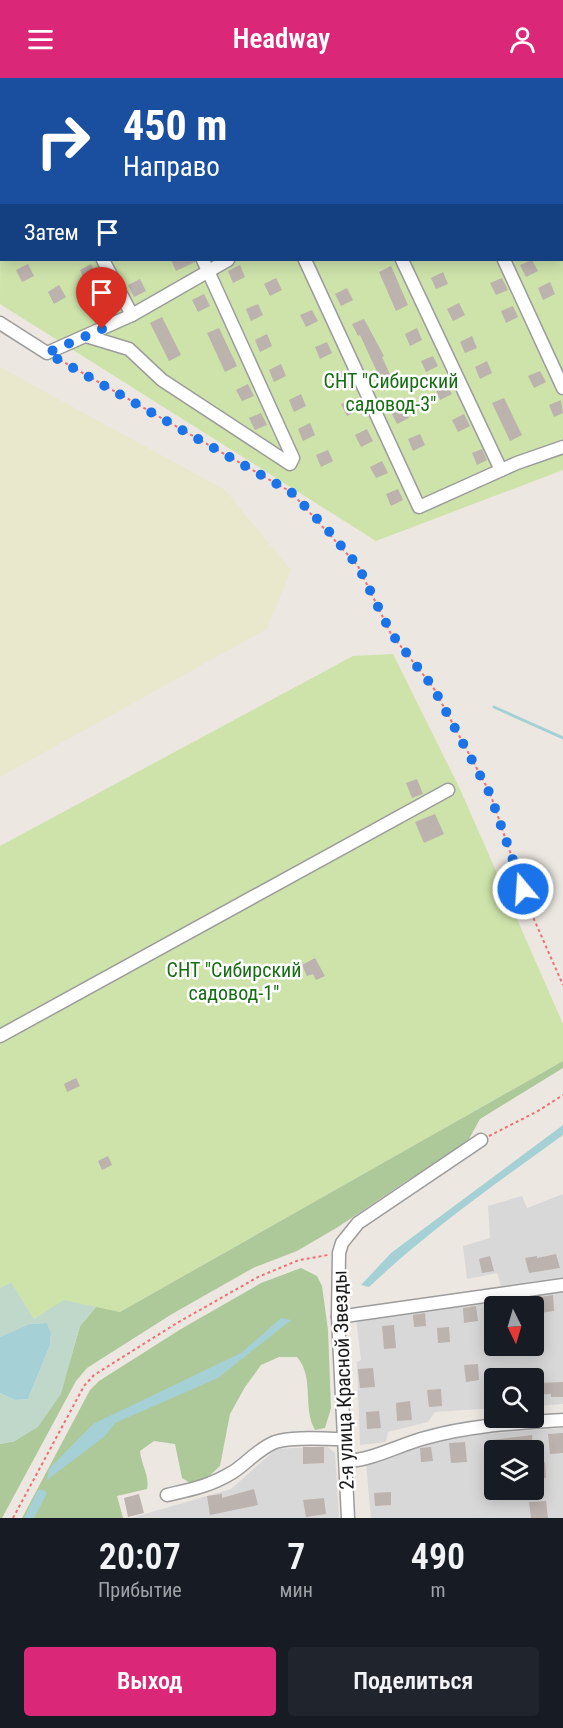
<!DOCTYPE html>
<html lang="ru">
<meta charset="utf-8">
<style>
body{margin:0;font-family:"Roboto Condensed",sans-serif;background:#20242c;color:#f1f3f6;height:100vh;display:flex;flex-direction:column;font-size:22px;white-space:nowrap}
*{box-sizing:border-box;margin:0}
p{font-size:20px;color:#9ea1a6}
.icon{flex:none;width:33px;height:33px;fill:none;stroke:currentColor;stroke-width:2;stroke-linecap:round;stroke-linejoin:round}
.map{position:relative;height:1440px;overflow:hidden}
.side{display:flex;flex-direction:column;background:#171b24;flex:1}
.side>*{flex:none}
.top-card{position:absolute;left:0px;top:0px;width:564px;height:183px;box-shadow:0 3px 15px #0003;background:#1a4fa0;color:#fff;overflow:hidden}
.needle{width:39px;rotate:175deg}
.buttons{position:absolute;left:484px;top:1218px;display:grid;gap:12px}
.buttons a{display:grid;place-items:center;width:60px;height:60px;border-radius:6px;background:#171b24;box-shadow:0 3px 15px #0003;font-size:30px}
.pin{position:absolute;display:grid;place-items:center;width:51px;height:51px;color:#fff;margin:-62px -26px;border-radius:50% 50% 50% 0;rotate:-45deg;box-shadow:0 0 6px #0007}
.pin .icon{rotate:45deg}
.me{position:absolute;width:66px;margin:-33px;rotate:342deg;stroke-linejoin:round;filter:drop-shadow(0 0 4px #0008)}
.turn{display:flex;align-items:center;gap:21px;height:126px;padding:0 24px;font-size:27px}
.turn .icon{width:78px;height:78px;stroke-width:2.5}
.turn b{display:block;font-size:42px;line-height:51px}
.then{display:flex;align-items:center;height:57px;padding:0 24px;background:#0003;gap:12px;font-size:22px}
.eta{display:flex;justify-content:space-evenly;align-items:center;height:102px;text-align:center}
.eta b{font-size:36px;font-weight:600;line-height:42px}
.cta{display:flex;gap:12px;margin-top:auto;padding:12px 24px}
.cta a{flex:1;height:69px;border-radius:6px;background:#db2777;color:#fff;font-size:24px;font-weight:600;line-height:69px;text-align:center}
.cta a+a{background:#20242c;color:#f1f3f6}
header{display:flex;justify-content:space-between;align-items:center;height:78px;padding:0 24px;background:#db2777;color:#fff;font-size:27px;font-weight:600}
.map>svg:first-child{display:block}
.residential{fill:#d9d8d8;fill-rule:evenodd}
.farmland{fill:#e9e8cd}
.grass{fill:#cde3aa}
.forest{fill:#adc899}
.wetland{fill:#bfd8ca}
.water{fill:#a5d1d6}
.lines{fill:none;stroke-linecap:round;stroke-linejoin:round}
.stream{stroke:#a5d1d6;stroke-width:3}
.building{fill:#bcb2ae}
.minor-casing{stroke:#9c9c9c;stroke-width:15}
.path{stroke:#ed7174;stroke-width:2;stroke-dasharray:3 3;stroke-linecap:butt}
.minor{stroke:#fff;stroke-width:12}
.route{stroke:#1a73e8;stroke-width:10;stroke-dasharray:0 18}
.labels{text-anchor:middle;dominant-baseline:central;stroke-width:5;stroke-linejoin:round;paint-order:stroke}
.park-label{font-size:20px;fill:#186e14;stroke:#fff}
.street-label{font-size:20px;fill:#1b1b1b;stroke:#fff}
</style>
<header><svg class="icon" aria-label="menu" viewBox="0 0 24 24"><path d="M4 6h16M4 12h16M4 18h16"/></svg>Headway<svg class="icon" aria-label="person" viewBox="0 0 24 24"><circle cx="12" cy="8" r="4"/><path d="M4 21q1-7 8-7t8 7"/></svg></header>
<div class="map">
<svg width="563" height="1440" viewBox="0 0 563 1440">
<rect width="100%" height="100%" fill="#ece7e1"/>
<g class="residential">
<polygon points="563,1116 563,1199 501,1208 497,1195 467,1201 463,1168 490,1160 488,1128 522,1118 527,1130"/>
<path d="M563,1211V1326L534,1328V1300H495V1330L435,1334L428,1344L388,1354L386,1364L360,1367L357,1284L361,1282L356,1239ZM495,1228H534V1268H495Z"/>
<path d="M563,1350V1440H371L366,1386L414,1366L461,1358ZM495,1372H534V1412H495Z"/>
<polygon points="327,1368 335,1375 339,1440 131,1440 231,1411 276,1371"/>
</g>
<polygon class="farmland" points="0,289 225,412 291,492 267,551 0,699"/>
<g class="grass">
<polygon points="45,0 563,0 563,392 376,463 0,226 1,23 2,182 562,182 562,2 43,1"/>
<polygon points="393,576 460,711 563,946 563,983 120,1234 64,1223 34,1241 11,1204 0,1210 0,768 353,578"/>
</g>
<g class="forest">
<polygon points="563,983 563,990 480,1041 464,1070 408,1102 338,1149 297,1173 253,1190 172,1236 87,1290 76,1303 2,1440 0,1440 0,1366 15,1363 60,1316 80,1248 96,1229 120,1234"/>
<path d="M301,1190L317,1198L322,1208L328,1252L331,1330L325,1350L315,1352C302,1329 315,1300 297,1279H279L261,1287L245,1309L230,1336L220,1388L208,1399L193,1407L182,1400L175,1366L154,1363L140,1373C141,1386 150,1399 147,1411L117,1418L123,1440H22L90,1312L99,1303L181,1251L261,1205Z"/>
</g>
<polygon class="wetland" points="11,1204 34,1241 64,1222 96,1229 80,1248 61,1316 38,1349 15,1363 0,1366 0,1315 15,1322 28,1321 50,1267 51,1255 47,1245 29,1246 0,1259 0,1210"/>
<g class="water">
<path d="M563,1047V1057C498,1104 427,1154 369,1209L361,1207L391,1175Z"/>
<polygon points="281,1240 291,1242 218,1300 115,1345 105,1358 47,1402 49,1391 93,1346 241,1275"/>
<polygon points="47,1245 51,1255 50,1267 28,1321 15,1322 0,1315 0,1259 29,1246"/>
<polygon points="38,1412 44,1412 47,1415 34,1440 24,1440"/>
</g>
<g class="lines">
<polyline class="stream" points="494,629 563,660"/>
</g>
<g class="building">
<polygon points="171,182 195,182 195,184 176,193"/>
<polygon points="532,182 538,193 526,199 520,187"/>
<polygon points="28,186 34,198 22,204 16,192"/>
<polygon points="91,186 97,198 85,204 80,192"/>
<polygon points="240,187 245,199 233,205 228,193"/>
<polygon points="391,188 408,227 396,233 379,194"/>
<polygon points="443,194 448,206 436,211 431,200"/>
<polygon points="276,200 282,212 270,218 264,206"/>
<polygon points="502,200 508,212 496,217 490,205"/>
<polygon points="140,201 146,213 134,219 128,207"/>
<polygon points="550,204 555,216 543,222 538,210"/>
<polygon points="59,207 66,219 54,226 48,214"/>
<polygon points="347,210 353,222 341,228 335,216"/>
<polygon points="102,215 108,227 96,232 90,221"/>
<polygon points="204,216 210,228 198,234 192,222"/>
<polygon points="459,225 465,237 453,243 447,231"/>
<polygon points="258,226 263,237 251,243 246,231"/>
<polygon points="513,228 518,239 506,245 501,233"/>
<polygon points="312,232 318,243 306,249 300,237"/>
<polygon points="162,239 181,277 169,283 150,245"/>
<polygon points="364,241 384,278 382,279 393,303 381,309 376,297 378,296 360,257 358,258 352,246"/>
<polygon points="219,250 237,288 225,294 207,255"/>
<polygon points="417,250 422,262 410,268 405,256"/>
<polygon points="267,256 272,268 260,274 255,262"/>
<polygon points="472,258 477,270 465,275 460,264"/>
<polygon points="327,264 332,275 320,281 315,269"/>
<polygon points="433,278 438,288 426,294 421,283"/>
<polygon points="487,283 492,295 480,301 475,289"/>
<polygon points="281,286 286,298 274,304 269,292"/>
<polygon points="342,293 347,305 335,310 330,299"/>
<polygon points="540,293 546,304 534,310 528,298"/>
<polygon points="447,305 452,316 440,322 435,310"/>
<polygon points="248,306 254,318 242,323 236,312"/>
<polygon points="301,316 306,328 294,334 289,322"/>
<polygon points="504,320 522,357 510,363 492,325"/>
<polygon points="354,321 359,332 347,338 341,326"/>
<polygon points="561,322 563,335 554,339 549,327"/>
<polygon points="403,328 409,340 397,346 391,334"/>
<polygon points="261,335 267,347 255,352 249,340"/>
<polygon points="464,336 470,348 458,354 452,342"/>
<polygon points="310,345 315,357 303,363 298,351"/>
<polygon points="367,351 373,363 361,369 355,357"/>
<polygon points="420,356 425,367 413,373 408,361"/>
<polygon points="482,371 487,382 477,387 472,375"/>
<polygon points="328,372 333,383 321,389 316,377"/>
<polygon points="382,383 388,395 376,400 370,389"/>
<polygon points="398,411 403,422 391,428 386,416"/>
<polygon points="417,701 423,716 412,720 406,705"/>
<polygon points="435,736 444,756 424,765 415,744"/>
<polygon points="315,880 325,898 316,902 313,896 307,898 302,887"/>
<polygon points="76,1000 80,1008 67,1014 64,1006"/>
<polygon points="108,1078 112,1087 102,1092 98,1083"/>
<polygon points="556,1176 560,1190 529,1195 525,1180 537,1178 537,1180"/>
<polygon points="490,1178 494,1193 482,1195 479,1181"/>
<polygon points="553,1217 554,1233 540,1235 539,1219"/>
<polygon points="515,1222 515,1228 490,1228 489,1226"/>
<polygon points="476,1228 478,1243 464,1245 463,1230"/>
<polygon points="425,1235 426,1248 414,1249 413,1237"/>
<polygon points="394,1247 396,1270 384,1271 382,1248"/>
<polygon points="449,1249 450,1264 438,1265 437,1250"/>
<polygon points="478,1286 479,1302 466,1304 464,1287"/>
<polygon points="373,1290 375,1309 360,1310 358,1291"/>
<polygon points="563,1304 563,1319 551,1319 551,1316 534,1317 534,1305"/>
<polygon points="441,1311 442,1328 429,1329 427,1312"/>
<polygon points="410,1323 412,1342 397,1343 396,1325"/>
<polygon points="379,1333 381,1350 367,1351 366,1334"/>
<polygon points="563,1355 563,1375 550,1376 548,1356"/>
<polygon points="532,1357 533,1372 493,1372 492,1362"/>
<polygon points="465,1364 467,1384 451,1385 449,1365"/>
<polygon points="303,1369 324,1369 324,1385 303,1386"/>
<polygon points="431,1369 433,1383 421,1384 420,1370"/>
<polygon points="534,1384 545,1384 546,1400 534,1401"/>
<polygon points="254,1411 258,1427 210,1437 207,1418 222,1416 222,1420"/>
<polygon points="391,1414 391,1427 375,1428 374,1415"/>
<polygon points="139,1416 144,1435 128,1439 124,1420"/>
<polygon points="324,1420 326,1436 306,1439 303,1422"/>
<polygon points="546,1423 548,1440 531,1440 529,1424"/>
</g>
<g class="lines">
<defs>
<g id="minor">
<polyline points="219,0 219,2"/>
<polyline points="315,0 316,2"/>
<polyline points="418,0 419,2"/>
<polyline points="520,0 520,2"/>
<polyline points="553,2 555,0"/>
<polyline points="562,92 563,93"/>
<polyline points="103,182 132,237"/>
<polyline points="305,182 419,429 517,385 563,369"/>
<polyline points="402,182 501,392"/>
<polyline points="504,182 563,310"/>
<polyline points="0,245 47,275 132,237 228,182"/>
<polyline points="86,258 129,271 162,302 290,386 293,380 203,182"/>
<polyline points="0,958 448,712"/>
<polyline points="338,1239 563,1207"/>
<path d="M346,1383C373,1382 399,1367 425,1360C470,1347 517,1345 563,1342"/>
<path d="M167,1417C193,1411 210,1408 233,1394C247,1385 258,1371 275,1364C293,1358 325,1361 344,1361"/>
<polyline points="348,1440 338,1239 339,1175 342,1165 358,1145 481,1062"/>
</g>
</defs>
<use href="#minor" class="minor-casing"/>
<g class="path">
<polyline points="60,282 291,414 358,488 391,556 433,609 490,715 529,830 563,907"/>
<polyline points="489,1058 538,1033 563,1017"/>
<polyline points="13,1440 84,1308 94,1297 177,1245 258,1199 299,1182 328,1177"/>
</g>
<use href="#minor" class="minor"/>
</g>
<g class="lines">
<polyline class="route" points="102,251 47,275 291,414 326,450 358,488 391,555 433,609 490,716 523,811"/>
</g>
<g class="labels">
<g class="park-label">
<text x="391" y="303">СНТ "Сибирский<tspan x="391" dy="23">садовод-3"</tspan></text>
<text x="234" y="892">СНТ "Сибирский<tspan x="234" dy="23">садовод-1"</tspan></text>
</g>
<g class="street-label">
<text transform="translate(343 1302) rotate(-92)">2-я улица Красной Звезды</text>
</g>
</g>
</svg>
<div class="buttons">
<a><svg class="needle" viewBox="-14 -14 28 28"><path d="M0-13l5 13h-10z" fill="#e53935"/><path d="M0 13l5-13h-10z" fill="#9ea1a6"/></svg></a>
<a><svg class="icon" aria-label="search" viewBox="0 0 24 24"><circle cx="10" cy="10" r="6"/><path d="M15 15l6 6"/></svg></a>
<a><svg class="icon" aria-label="layers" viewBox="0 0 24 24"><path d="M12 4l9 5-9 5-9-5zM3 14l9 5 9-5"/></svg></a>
</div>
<div class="pin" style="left:102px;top:251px;background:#d93025"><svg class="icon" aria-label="arrive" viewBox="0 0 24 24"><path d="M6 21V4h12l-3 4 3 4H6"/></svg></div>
<svg class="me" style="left:523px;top:811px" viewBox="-20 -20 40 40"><circle r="17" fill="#1a73e8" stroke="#fff" stroke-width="3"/><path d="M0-11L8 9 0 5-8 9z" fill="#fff"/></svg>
<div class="top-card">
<div class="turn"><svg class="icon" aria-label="right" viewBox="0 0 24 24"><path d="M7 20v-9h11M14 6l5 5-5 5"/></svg><div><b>450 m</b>Направо</div></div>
<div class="then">Затем<svg class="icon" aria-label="arrive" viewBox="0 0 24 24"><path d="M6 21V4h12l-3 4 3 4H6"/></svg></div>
</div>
</div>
<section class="side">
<div class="eta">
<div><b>20:07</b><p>Прибытие</p></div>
<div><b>7</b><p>мин</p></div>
<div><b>490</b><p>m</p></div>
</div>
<div class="cta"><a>Выход</a><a>Поделиться</a></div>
</section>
